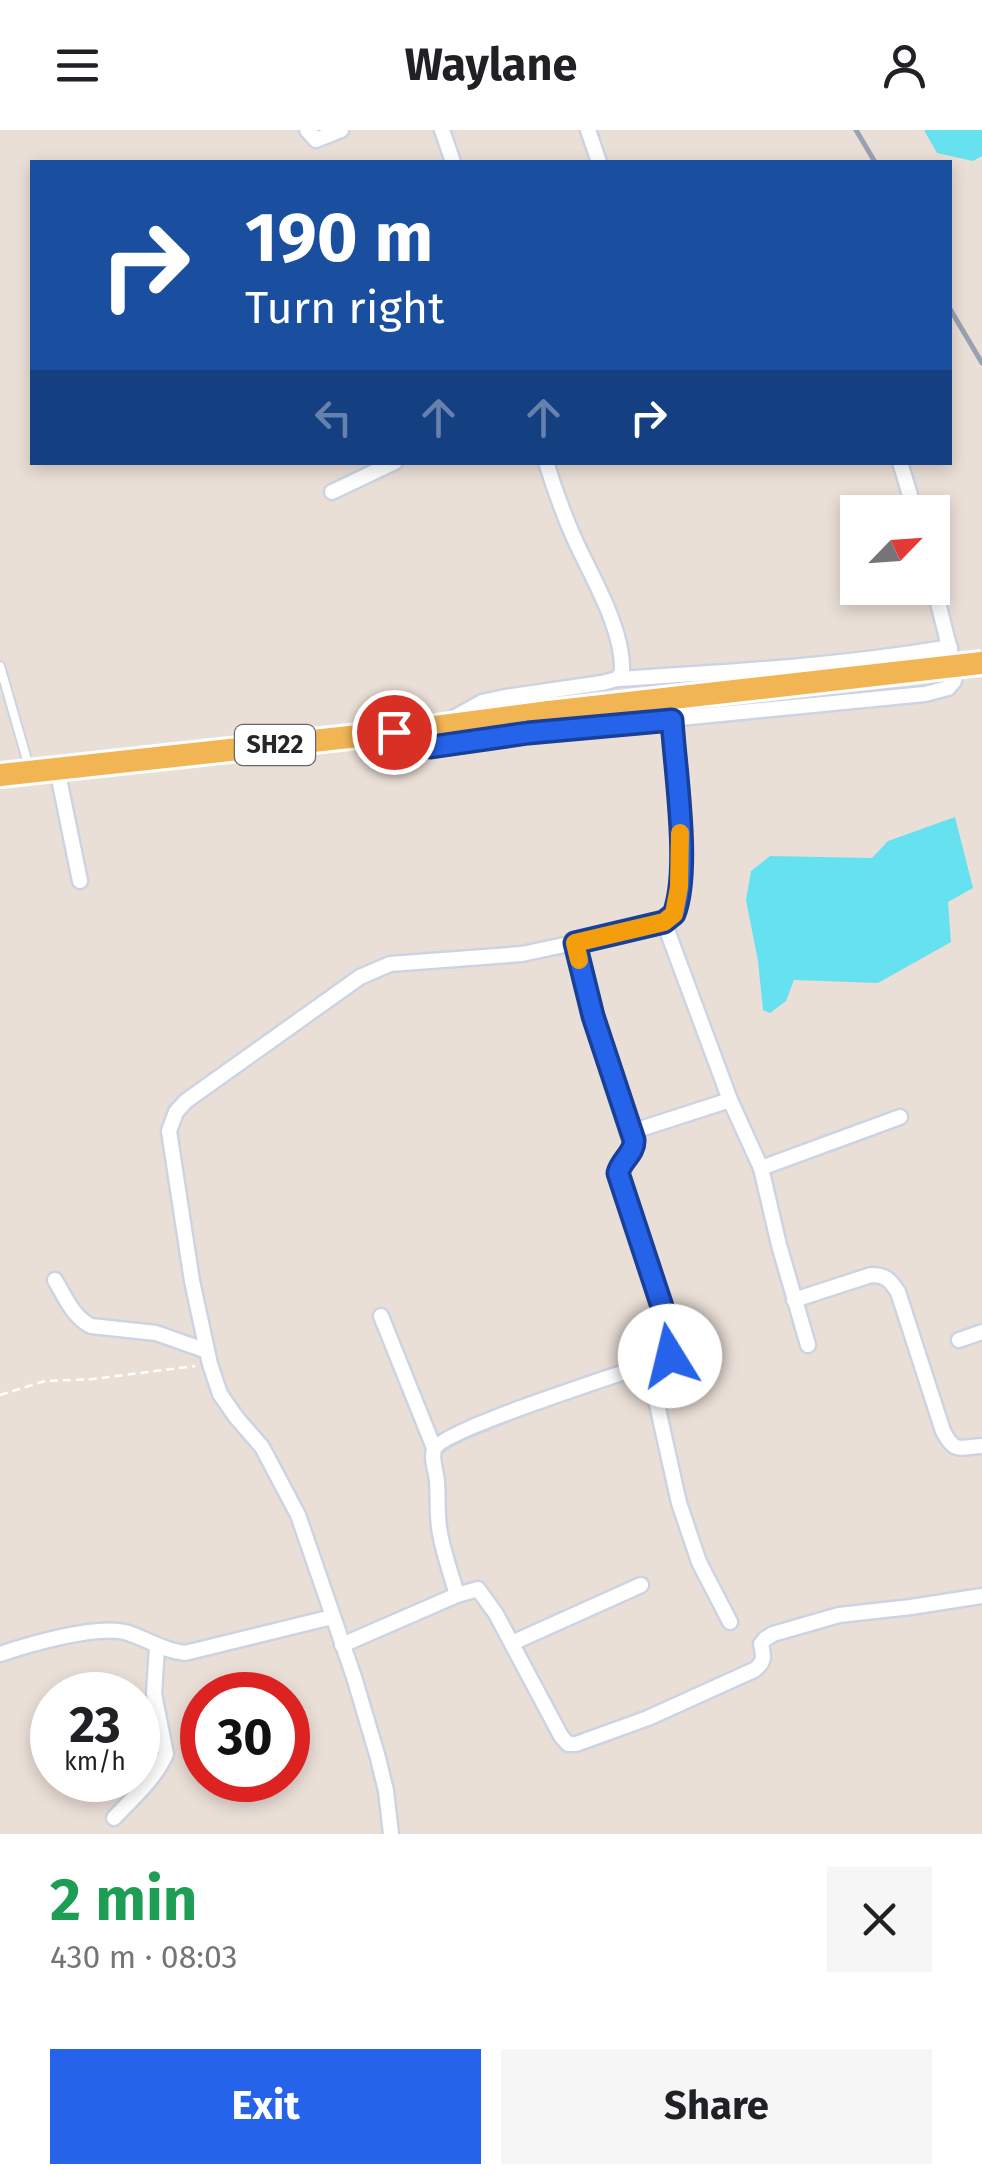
<!DOCTYPE html>
<meta charset="utf-8">
<style>
body{margin:0;font-family:"Fira Sans",sans-serif;background:#f6f6f6;color:#202124;height:100vh;display:flex;flex-direction:column;font-size:38px;white-space:nowrap}
*{box-sizing:border-box;margin:0}
p{font-size:32px;color:#757577}
.icon{flex:none;width:55px;height:55px;fill:none;stroke:currentColor;stroke-width:2;stroke-linecap:round;stroke-linejoin:round}
.map{position:relative;height:1704px;overflow:hidden}
.details{display:flex;flex-direction:column;background:#fff;flex:1}
.details>*{flex:none}
.guide{position:absolute;left:30px;top:30px;width:922px;height:305px;border-radius:0px;box-shadow:0 5px 15px #0003;background:#1a4fa0;color:#fff;overflow:hidden}
.needle{width:65px;rotate:65deg}
.controls{position:absolute;left:840px;top:365px;display:grid;gap:20px}
.controls a{display:grid;place-items:center;width:110px;height:110px;border-radius:0px;background:#fff;box-shadow:0 5px 15px #0003;font-size:50px}
.speed{position:absolute;left:30px;top:1542px;display:flex;gap:20px;font-size:50px;font-weight:700;text-align:center}
.speed>*{display:grid;place-content:center;width:130px;height:130px;border-radius:50%;background:#fff;box-shadow:0 5px 15px #0003;line-height:1}
.speed small{font-size:25px;font-weight:400}
.speed .limit{border:15px solid #d22;background:#fff;color:#111}
.pin{position:absolute;display:grid;place-items:center;width:85px;height:85px;color:#fff;margin:-42px;border:5px solid #fff;border-radius:50%;box-shadow:0 2px 10px #0007}
.me{position:absolute;width:110px;margin:-55px;rotate:351deg;stroke-linejoin:round;filter:drop-shadow(0 0 8px #0008)}
.turn{display:flex;align-items:center;gap:35px;height:210px;padding:0 50px;font-size:45px}
.turn .icon{width:130px;height:130px;stroke-width:2.5}
.turn b{display:block;font-size:70px;line-height:85px}
.lanes{display:flex;align-items:center;height:95px;padding:0 50px;background:#0003;justify-content:center;gap:50px;direction:ltr}
.lanes .off{opacity:.35}
.round{display:grid;place-items:center;flex:none;width:105px;height:105px;border-radius:0px;background:#f6f6f6}
.overview{display:flex;align-items:center;justify-content:space-between;height:170px;padding:0 50px}
h1{font-size:60px;font-weight:700;line-height:75px;color:#1e9e55}
.button{display:flex;gap:20px;margin-top:auto;padding:20px 50px}
.button a{flex:1;height:115px;border-radius:0px;background:#2563eb;color:#fff;font-size:40px;font-weight:700;line-height:115px;text-align:center}
.button a+a{background:#f6f6f6;color:#202124}
header{display:flex;justify-content:space-between;align-items:center;height:130px;padding:0 50px;background:#fff;font-size:45px;font-weight:700}
.map>svg:first-child{display:block}
.water{fill:#66e1f0}
.lines{fill:none;stroke-linecap:round;stroke-linejoin:round}
.service-casing{stroke:#cdd4e1;stroke-width:12}
.minor-casing{stroke:#cdd4e1;stroke-width:19}
.primary-casing{stroke:#fff;stroke-width:28}
.path{stroke:#fff;stroke-width:2.5;stroke-dasharray:8 5;stroke-linecap:butt}
.service{stroke:#fff;stroke-width:8}
.minor{stroke:#fff;stroke-width:14}
.primary{stroke:#f2b554;stroke-width:22}
.rail{stroke:#9aa1b2;stroke-width:5}
.primary-bridge-casing{stroke:#fff;stroke-width:28;stroke-linecap:butt}
.primary-bridge{stroke:#f2b554;stroke-width:22}
.route-casing{stroke:#184099;stroke-width:25}
.route{stroke:#2563eb;stroke-width:18}
.slow{stroke:#f59e0b;stroke-width:18}
.labels{text-anchor:middle;dominant-baseline:central;stroke-width:9;stroke-linejoin:round;paint-order:stroke}
.shield{fill:#fff;stroke:#686868;stroke-width:2.5}
.shield-label{font-size:25px;font-weight:bold;fill:#272727}
</style>
<header><svg class="icon" aria-label="menu" viewBox="0 0 24 24"><path d="M4 6h16M4 12h16M4 18h16"/></svg>Waylane<svg class="icon" aria-label="person" viewBox="0 0 24 24"><circle cx="12" cy="8" r="4"/><path d="M4 21q1-7 8-7t8 7"/></svg></header>
<div class="map">
<svg width="982" height="1704" viewBox="0 0 982 1704">
<rect width="100%" height="100%" fill="#eadfd7"/>
<g class="water">
<polygon points="924,0 982,0 982,26 973,31 937,23"/>
<polygon points="955,687 973,758 948,772 951,812 878,853 794,850 786,871 770,883 763,880 758,831 746,770 751,741 770,726 872,728 888,711"/>
</g>
<g class="lines">
<defs>
<polyline id="service" points="0,536 29,637"/>
<g id="minor">
<polyline points="307,0 316,10 341,0"/>
<polyline points="442,0 453,32"/>
<polyline points="588,0 599,32"/>
<polyline points="900,332 915,382"/>
<polyline points="332,362 395,332"/>
<path d="M617,549C728,542 840,536 950,517"/>
<path d="M448,591L482,572L505,567L602,553L617,549L622,542C624,499 591,446 574,408C563,383 554,358 546,332"/>
<polyline points="398,604 431,617 528,603 925,564 948,558 954,551 950,520 932,449"/>
<polyline points="57,639 80,751"/>
<polyline points="664,792 730,970 761,1038 779,1115 808,1215"/>
<polyline points="631,1002 730,970"/>
<polyline points="761,1038 900,987"/>
<path d="M55,1150C65,1167 73,1187 91,1196L156,1203L207,1221"/>
<path d="M794,1170L871,1145C886,1145 890,1150 898,1162L943,1301C955,1324 959,1317 982,1316"/>
<polyline points="381,1186 434,1318"/>
<polyline points="959,1210 982,1202"/>
<polyline points="648,1234 679,1373 699,1432 730,1492"/>
<path d="M457,1465C451,1443 442,1420 439,1397C437,1382 438,1366 437,1351C436,1341 431,1329 434,1320C440,1300 638,1238 670,1227L674,1222L675,1216L618,1043C621,1030 635,1023 634,1010L593,886L575,813"/>
<polyline points="512,1513 641,1455"/>
<path d="M342,1515L457,1465L478,1459L496,1484L561,1606L568,1614H576L648,1588L754,1540C765,1532 764,1527 761,1514L765,1509L773,1504L839,1485L911,1477L982,1466"/>
<path d="M0,1524C30,1514 95,1495 125,1502C146,1508 163,1521 185,1523L332,1487"/>
<path d="M114,1688C132,1669 155,1649 166,1624L154,1564L157,1516"/>
<path d="M391,1704L386,1661L378,1628L354,1547L298,1385L262,1317L236,1287L220,1264L210,1234L192,1151L169,1001L176,982L186,971L360,847L390,834L522,824L625,802L664,792L674,785C691,739 675,640 672,590"/>
</g>
<polyline id="primary" points="0,645 405,601 549,582"/>
</defs>
<use href="#service" class="service-casing"/>
<use href="#minor" class="minor-casing"/>
<use href="#primary" class="primary-casing"/>
<polyline class="path" points="0,1265 45,1251 93,1249 195,1236"/>
<use href="#service" class="service"/>
<use href="#minor" class="minor"/>
<use href="#primary" class="primary"/>
<g class="rail">
<polyline points="856,0 875,32"/>
<polyline points="950,179 982,233"/>
</g>
<defs>
<polyline id="primary-bridge" points="549,582 982,533"/>
</defs>
<use href="#primary-bridge" class="primary-bridge-casing"/>
<use href="#primary-bridge" class="primary-bridge"/>
</g>
<g class="lines">
<defs>
<path id="route" d="M394,602L431,617L528,603L672,590C675,640 691,740 674,784L664,792L575,813L593,886L634,1010C635,1023 621,1030 618,1043L675,1216L670,1226"/>
</defs>
<use href="#route" class="route-casing"/>
<use href="#route" class="route"/>
<polyline class="slow" points="579,830 575,813 664,792 674,784 679,757 680,703"/>
</g>
<g class="labels">
<rect class="shield" x="235" y="595" width="80" height="40" rx="8"/>
<g class="shield-label">
<text x="275" y="615">SH22</text>
</g>
</g>
</svg>
<div class="controls">
<a><svg class="needle" viewBox="-14 -14 28 28"><path d="M0-13l5 13h-10z" fill="#e53935"/><path d="M0 13l5-13h-10z" fill="#757577"/></svg></a>
</div>
<div class="speed"><div>23<small>km/h</small></div><div class="limit">30</div></div>
<div class="pin" style="left:394px;top:602px;background:#d93025"><svg class="icon" aria-label="arrive" viewBox="0 0 24 24"><path d="M6 21V4h12l-3 4 3 4H6"/></svg></div>
<svg class="me" style="left:670px;top:1226px" viewBox="-20 -20 40 40"><circle r="19" fill="#fff"/><path d="M0-13L10 11 0 6-10 11z" fill="#2563eb"/></svg>
<div class="guide">
<div class="turn"><svg class="icon" aria-label="right" viewBox="0 0 24 24"><path d="M7 20v-9h11M14 6l5 5-5 5"/></svg><div><b>190 m</b>Turn right</div></div>
<div class="lanes"><svg class="icon off" aria-label="left" viewBox="0 0 24 24"><path d="M17 20v-9H6M10 6l-5 5 5 5"/></svg><svg class="icon off" aria-label="ahead" viewBox="0 0 24 24"><path d="M12 20V5M6 11l6-6 6 6"/></svg><svg class="icon off" aria-label="ahead" viewBox="0 0 24 24"><path d="M12 20V5M6 11l6-6 6 6"/></svg><svg class="icon" aria-label="right" viewBox="0 0 24 24"><path d="M7 20v-9h11M14 6l5 5-5 5"/></svg></div>
</div>
</div>
<section class="details">
<div class="overview"><div><h1>2 min</h1><p>430 m · 08:03</p></div><a class="round"><svg class="icon" aria-label="close" viewBox="0 0 24 24"><path d="M6 6l12 12M18 6L6 18"/></svg></a></div>
<div class="button"><a>Exit</a><a>Share</a></div>
</section>
